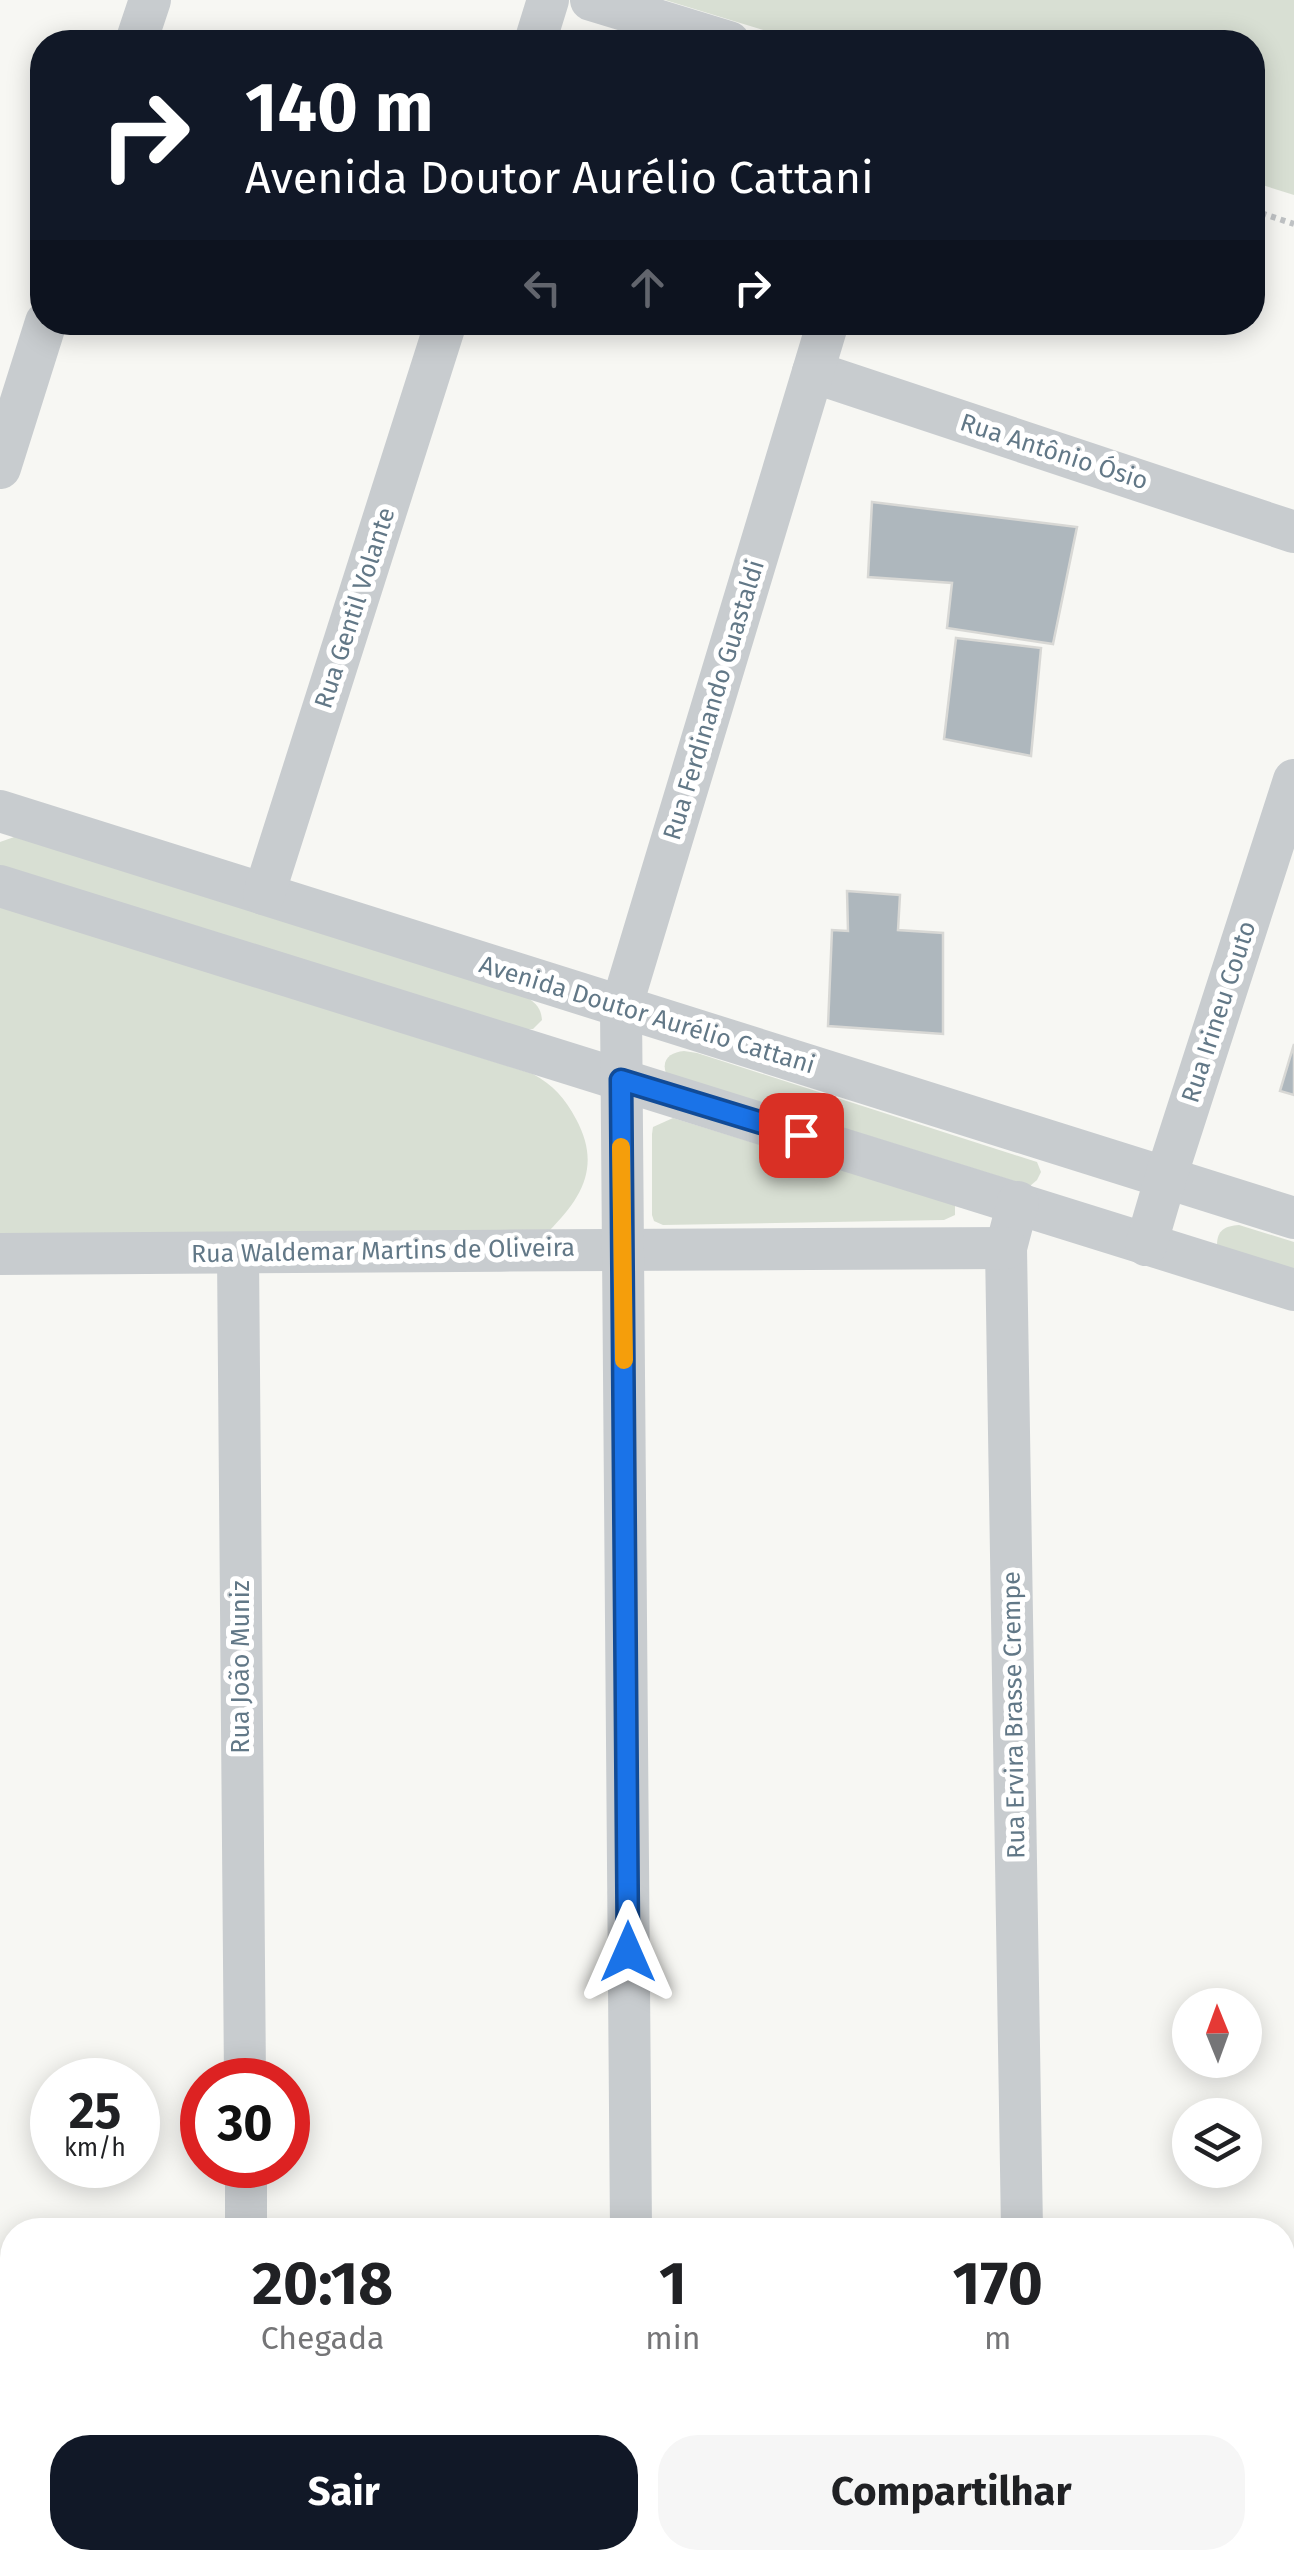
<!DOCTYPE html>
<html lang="pt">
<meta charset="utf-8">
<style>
body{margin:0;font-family:"Fira Sans",sans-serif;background:#f6f6f6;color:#202124;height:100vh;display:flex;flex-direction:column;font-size:38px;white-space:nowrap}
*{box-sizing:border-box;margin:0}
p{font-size:32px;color:#757577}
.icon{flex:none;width:55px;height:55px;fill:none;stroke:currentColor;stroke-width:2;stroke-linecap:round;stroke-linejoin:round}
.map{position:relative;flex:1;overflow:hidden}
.panel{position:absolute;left:0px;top:2218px;width:1295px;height:352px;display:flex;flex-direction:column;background:#fff;border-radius:40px 40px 0 0;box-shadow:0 5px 25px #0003}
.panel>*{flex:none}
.top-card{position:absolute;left:30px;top:30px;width:1235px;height:305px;border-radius:40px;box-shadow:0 5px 25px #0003;background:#111827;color:#fff;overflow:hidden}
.needle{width:65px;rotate:359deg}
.controls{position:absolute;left:1172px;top:1988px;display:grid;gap:20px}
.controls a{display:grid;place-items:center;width:90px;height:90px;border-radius:50%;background:#fff;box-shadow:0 5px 25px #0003;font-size:50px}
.speed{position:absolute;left:30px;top:2058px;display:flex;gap:20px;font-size:50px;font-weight:700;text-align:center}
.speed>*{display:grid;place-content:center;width:130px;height:130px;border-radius:50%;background:#fff;box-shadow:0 5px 25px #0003;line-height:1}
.speed small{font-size:25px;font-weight:400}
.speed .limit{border:15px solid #d22;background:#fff;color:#111}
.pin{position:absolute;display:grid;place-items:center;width:85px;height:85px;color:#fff;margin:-42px;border-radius:20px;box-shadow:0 5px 15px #0006}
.me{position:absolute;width:110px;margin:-55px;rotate:0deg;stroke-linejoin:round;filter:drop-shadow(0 0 8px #0008)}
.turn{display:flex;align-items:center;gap:35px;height:210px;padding:0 50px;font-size:45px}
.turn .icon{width:130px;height:130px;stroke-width:2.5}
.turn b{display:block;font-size:70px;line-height:85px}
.lanes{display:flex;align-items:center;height:95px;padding:0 50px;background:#0003;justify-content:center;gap:50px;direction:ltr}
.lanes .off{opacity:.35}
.eta{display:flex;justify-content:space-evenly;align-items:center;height:170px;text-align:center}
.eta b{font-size:60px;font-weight:700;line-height:70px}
.primary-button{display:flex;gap:20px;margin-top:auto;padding:20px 50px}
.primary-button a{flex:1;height:115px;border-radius:40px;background:#111827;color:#fff;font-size:40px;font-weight:700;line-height:115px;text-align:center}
.primary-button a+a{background:#f6f6f6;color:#202124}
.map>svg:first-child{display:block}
.green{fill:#d8dfd3}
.building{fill:#aeb7bd;stroke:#d8d8d5;stroke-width:2.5}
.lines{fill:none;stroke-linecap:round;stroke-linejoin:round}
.path{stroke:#bfc2c4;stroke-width:6;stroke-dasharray:5 5;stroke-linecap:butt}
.minor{stroke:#c8cccf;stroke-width:42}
.route-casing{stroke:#114b97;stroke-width:25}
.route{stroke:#1a73e8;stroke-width:18}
.slow{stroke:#f59e0b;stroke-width:18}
.labels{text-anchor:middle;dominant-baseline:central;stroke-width:10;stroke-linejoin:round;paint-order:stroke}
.street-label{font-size:25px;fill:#627887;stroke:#fff}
</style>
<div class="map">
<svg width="1294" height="2568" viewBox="0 0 1294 2568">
<rect width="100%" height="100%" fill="#f7f7f3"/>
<g class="green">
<polygon points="665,0 1294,0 1294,195 1253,182 1252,42 802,42"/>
<path d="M17,836L528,998C537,1004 541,1009 542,1020L533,1029L520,1030L0,866V842Z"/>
<path d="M0,906L533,1074C553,1085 565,1098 576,1119C601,1165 583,1197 549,1231L0,1237Z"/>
<path d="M684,1051L697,1053L1037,1162L1041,1172L1037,1180L1030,1186L666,1073C661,1059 671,1052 684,1051Z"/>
<polygon points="673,1118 955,1205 955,1215 944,1220 663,1225 654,1221 652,1215 652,1134 653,1127"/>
<path d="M1239,1225L1294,1242V1274L1217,1245C1217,1230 1225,1226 1239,1225Z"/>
</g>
<g class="building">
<polygon points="872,502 1077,527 1053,644 947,628 952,583 868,577"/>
<polygon points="956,638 1041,648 1031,756 944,739"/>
<polygon points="847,891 900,895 898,930 943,933 943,1034 828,1026 832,930 848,931"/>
<polygon points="1294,1044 1294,1095 1280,1091"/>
</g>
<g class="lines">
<polyline class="path" points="1252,210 1294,224"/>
<g class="minor">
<polyline points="591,0 729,42"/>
<polyline points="136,42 150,0"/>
<polyline points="535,42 548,0"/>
<polyline points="813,372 1294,532"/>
<polyline points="0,468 46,322"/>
<polyline points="0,811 1294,1218"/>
<polyline points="0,886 1294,1290"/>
<polyline points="264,894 446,322"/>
<polyline points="1018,1202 1006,1248 1022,2230"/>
<polyline points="1146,1245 1166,1177 1294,780"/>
<path d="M0,1254C335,1253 671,1248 1006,1248"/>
<polyline points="238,1254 245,2080"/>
<polyline points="246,2165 246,2230"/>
<polyline points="631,2230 621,1008 828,322"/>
<polyline points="1282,2518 1294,2518"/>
<polyline points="0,2535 12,2535"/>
<polyline points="249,2558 249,2568"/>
<polyline points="633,2558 633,2568"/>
<polyline points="1028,2558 1028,2568"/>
</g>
</g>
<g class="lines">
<defs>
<polyline id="route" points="628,1952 621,1080 801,1135"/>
</defs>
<use href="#route" class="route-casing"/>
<use href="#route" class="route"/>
<polyline class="slow" points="621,1147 624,1360"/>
</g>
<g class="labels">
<g class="street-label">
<text transform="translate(1054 452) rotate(18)">Rua Antônio Ósio</text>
<text transform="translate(355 608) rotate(-72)">Rua Gentil Volante</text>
<text transform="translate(714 700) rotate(-73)">Rua Ferdinando Guastaldi</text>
<text transform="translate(1219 1012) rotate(-72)">Rua Irineu Couto</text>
<text transform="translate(647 1015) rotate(17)">Avenida Doutor Aurélio Cattani</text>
<text transform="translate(383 1251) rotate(-1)">Rua Waldemar Martins de Oliveira</text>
<text transform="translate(241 1667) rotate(-90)">Rua João Muniz</text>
<text transform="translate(1014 1715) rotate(-91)">Rua Ervira Brasse Crempe</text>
</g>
</g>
</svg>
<div class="controls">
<a><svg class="needle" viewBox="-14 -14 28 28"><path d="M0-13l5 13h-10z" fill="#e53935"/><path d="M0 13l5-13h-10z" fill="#757577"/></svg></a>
<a><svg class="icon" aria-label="layers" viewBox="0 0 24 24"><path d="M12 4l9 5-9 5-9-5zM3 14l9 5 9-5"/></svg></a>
</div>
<div class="speed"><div>25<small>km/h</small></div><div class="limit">30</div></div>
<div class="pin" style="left:801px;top:1135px;background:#d93025"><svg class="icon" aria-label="arrive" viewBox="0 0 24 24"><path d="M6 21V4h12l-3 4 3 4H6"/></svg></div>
<svg class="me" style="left:628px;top:1952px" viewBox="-20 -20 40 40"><path d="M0-17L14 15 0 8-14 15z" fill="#1a73e8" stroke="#fff" stroke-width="4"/></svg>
<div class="top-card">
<div class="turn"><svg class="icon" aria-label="right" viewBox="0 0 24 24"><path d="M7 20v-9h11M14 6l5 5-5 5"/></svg><div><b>140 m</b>Avenida Doutor Aurélio Cattani</div></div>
<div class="lanes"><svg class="icon off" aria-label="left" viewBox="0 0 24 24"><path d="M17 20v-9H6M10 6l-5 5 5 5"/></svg><svg class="icon off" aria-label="ahead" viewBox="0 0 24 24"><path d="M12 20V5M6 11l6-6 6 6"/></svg><svg class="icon" aria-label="right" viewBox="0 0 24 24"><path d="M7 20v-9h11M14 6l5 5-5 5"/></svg></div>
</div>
<section class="panel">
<div class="eta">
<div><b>20:18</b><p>Chegada</p></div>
<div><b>1</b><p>min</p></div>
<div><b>170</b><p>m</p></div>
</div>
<div class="primary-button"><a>Sair</a><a>Compartilhar</a></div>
</section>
</div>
